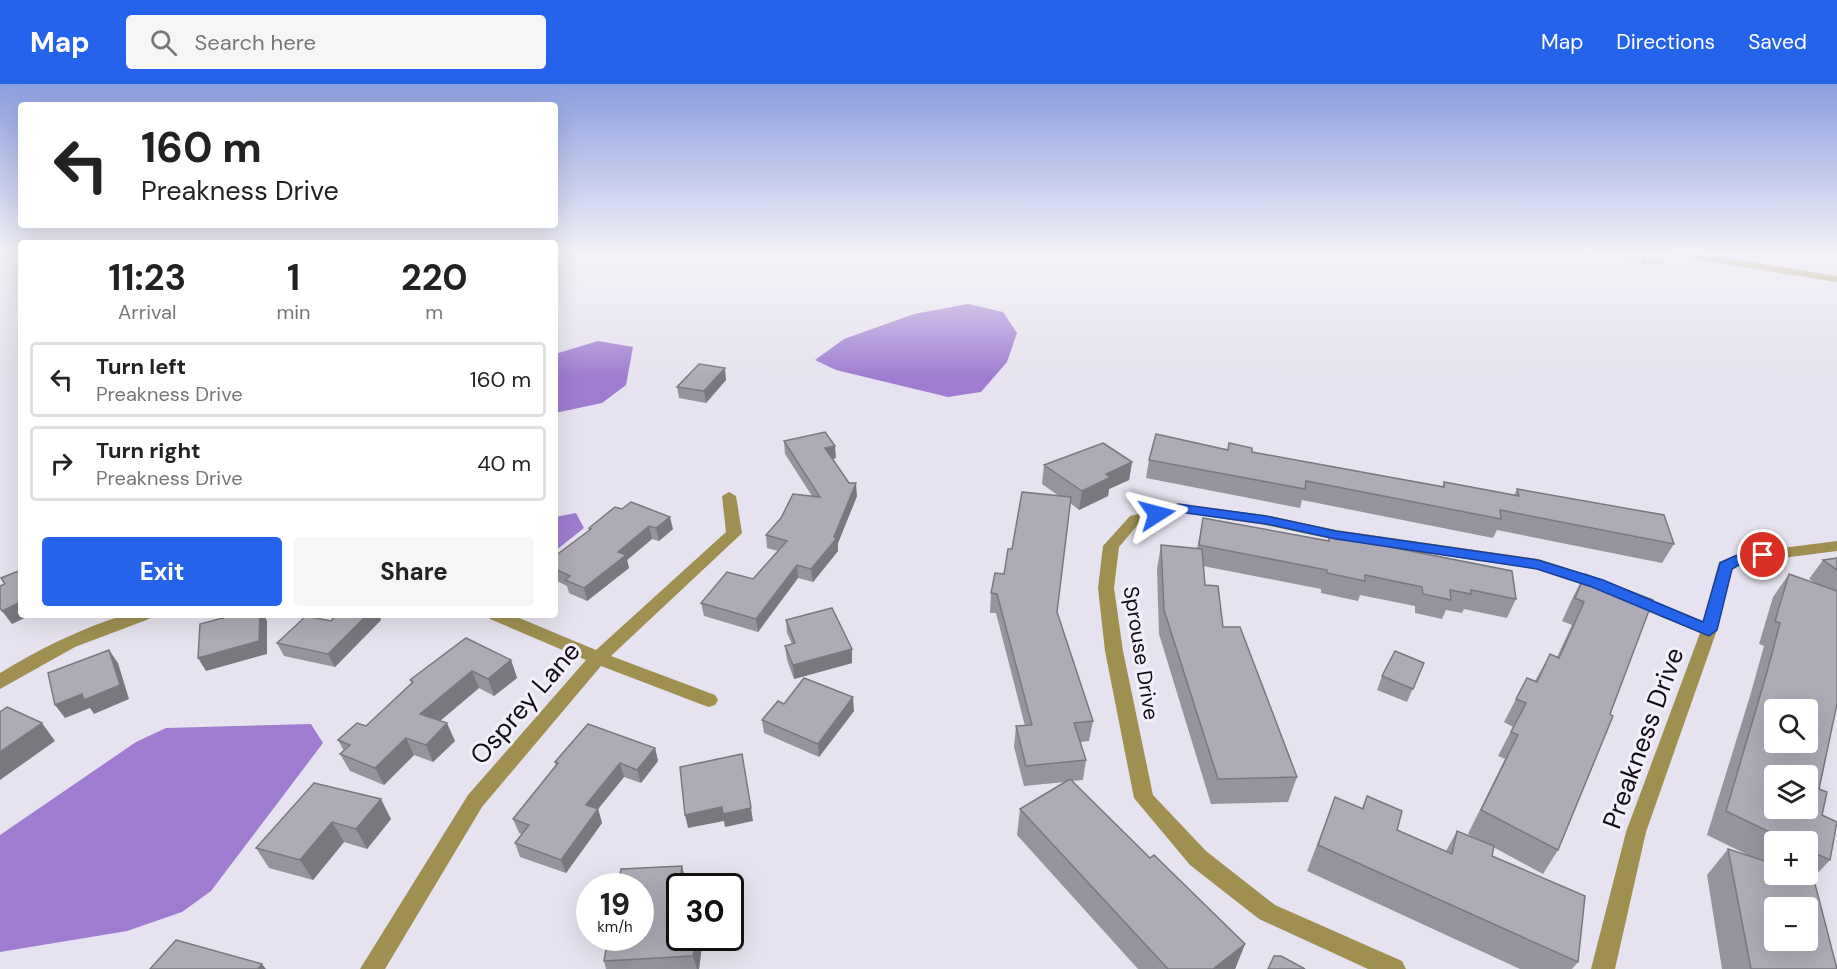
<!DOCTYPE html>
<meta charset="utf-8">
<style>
body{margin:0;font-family:"DM Sans",sans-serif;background:#f6f6f6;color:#222;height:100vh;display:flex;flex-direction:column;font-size:22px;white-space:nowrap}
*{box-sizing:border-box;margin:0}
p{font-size:20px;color:#767676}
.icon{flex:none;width:33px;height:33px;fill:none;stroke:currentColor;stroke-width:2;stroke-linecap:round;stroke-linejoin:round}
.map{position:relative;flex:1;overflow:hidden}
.sheet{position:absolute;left:18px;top:156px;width:540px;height:378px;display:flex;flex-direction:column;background:#fff;border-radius:6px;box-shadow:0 6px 24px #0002}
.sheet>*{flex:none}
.banner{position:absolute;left:18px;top:18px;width:540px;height:126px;border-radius:6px;box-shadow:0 6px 24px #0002;background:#fff;color:#222;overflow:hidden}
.buttons{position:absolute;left:1764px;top:615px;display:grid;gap:12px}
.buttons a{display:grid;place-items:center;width:54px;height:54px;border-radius:6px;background:#fff;box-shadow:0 6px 24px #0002;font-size:30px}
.speed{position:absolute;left:576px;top:789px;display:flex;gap:12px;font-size:30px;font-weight:700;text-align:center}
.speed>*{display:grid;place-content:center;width:78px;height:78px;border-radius:50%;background:#fff;box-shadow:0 6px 24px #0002;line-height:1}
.speed small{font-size:15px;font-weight:400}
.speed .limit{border:3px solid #111;border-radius:9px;background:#fff;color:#111}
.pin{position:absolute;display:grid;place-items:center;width:51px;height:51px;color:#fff;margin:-26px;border:3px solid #fff;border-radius:50%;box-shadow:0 2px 6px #0007}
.me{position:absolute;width:66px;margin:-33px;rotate:81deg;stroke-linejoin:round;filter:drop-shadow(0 0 4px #0008)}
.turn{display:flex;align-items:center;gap:21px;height:126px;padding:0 24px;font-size:27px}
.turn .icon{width:78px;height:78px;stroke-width:2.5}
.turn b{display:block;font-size:42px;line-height:51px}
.eta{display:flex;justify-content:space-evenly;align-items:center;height:102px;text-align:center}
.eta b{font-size:36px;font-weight:700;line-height:42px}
.action{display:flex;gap:12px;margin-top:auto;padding:12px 24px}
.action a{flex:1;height:69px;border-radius:6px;background:#2563eb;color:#fff;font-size:24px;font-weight:700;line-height:69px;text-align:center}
.action a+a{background:#f6f6f6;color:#222}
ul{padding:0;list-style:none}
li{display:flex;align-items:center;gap:18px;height:75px;margin:0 12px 9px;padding:0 12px;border:3px solid #e0e0e0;border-radius:6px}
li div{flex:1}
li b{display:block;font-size:22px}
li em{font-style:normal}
header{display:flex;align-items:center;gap:36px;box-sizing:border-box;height:84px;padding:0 30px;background:#2563eb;color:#fff}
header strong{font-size:28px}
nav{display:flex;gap:33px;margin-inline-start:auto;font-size:21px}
.search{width:420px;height:54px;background:#f6f6f6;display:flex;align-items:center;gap:15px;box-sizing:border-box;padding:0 21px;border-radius:6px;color:#767676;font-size:22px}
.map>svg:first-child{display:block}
.water{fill:#9f7cd0}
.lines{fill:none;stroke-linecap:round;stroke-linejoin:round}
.path{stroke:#908d96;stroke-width:3;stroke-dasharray:3 3;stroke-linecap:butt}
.minor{fill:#9f9052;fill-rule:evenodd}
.wall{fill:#96939d;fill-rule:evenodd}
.shaded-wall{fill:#7a787f}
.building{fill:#afabb6;stroke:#7a787f;stroke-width:1.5;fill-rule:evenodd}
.route{fill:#2563eb;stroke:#184099;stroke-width:1.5}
.labels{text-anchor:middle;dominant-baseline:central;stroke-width:6;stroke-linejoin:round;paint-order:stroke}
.street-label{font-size:21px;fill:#100e12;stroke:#f4effc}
.near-street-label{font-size:26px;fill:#100e12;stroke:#f4effc}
</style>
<header>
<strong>Map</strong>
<div class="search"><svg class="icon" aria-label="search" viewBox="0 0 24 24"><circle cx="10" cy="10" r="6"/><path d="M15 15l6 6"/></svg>Search here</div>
<nav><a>Map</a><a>Directions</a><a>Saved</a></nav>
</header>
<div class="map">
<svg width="1837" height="885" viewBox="0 0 1837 885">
<rect width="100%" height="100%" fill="#e6e2ef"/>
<g class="water">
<polygon points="968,220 1003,228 1017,249 1007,278 981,308 948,313 836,286 815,276 844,255 914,230"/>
<polygon points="598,257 633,263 626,301 602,319 555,329 555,270"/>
<polygon points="576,429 584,444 555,467 555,433"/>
<polygon points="311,640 323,659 211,807 182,828 127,847 0,868 0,751 136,658 166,644"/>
</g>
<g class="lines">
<polyline class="path" points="1577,169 1668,181"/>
<g class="minor">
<polygon points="1670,169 1694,169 1837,192 1837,198 1675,172"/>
<polygon points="729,408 736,412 742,449 739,452 611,572 715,611 718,616 715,621 709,623 703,621 601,582 482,723 385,885 360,885 468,711 586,576 490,535 488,531 512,531 596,566 726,448 722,412"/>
<polygon points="1178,420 1265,431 1336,446 1538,475 1607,497 1609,501 1601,506 1536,485 1336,456 1265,441 1178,428 1140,438 1119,463 1114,504 1123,567 1153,711 1206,767 1275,821 1402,877 1406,885 1368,885 1259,835 1190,781 1134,714 1105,567 1098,504 1103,462 1130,432"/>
<polygon points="1837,457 1837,467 1744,479 1732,485 1717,546 1646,748 1615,885 1591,885 1626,748 1700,549 1628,519 1626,515 1628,511 1640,511 1703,537 1719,478 1741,469"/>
<path d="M124,531H151L149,535L75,563L0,605V589C39,565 80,545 124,531Z"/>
</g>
</g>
<g class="wall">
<polygon points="726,296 706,319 679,314 677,303"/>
<polygon points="784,357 836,374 833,375 857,412 838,459 838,467 813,498 798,494 758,548 704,532 701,519 753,495 778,467 767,464 766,451 812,412 785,370"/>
<polygon points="1227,366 1252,368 1442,403 1444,398 1514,412 1517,405 1674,460 1662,479 1497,446 1493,454 1302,416 1300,424 1146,394 1149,376"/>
<polygon points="1132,378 1129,396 1109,405 1108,412 1079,426 1070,419 1057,529 1093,637 1089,657 1080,658 1086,676 1083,696 1072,697 1150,774 1245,860 1235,885 1138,885 1017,751 1020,725 1065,698 1024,702 1014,663 1016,642 1025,642 996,529 990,529 991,509 1004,490 1012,465 1059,412 1042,400 1044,381"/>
<polygon points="622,425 673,445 659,457 652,455 627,476 629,484 587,517 569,509 567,502 555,496 555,472 589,447 589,444"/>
<polygon points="1203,434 1328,457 1329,451 1516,515 1507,534 1464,525 1462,529 1446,526 1442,535 1415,529 1415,522 1360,511 1358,517 1321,509 1321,505 1203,482 1205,501 1223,543 1297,693 1288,718 1211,720 1159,550 1157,485 1161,461 1197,465"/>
<path d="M1837,474V620L1819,705L1822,731L1830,776L1813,794L1837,885H1722L1707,791L1728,765L1750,772L1707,751L1750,612L1764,562L1759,560L1773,513L1789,490L1815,499L1809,495L1823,476ZM1774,758H1808V790H1774Z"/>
<polygon points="1585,490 1653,516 1558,766 1543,790 1493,763 1492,772 1578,878 1572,885 1520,885 1307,787 1335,713 1362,724 1367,712 1397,746 1446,767 1457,747 1481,757 1468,750 1505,675 1498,672 1513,643 1504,638 1527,594 1535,597 1550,570 1557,573 1572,541 1562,537 1573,513"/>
<polygon points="336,531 379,531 381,536 335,583 284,572 277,559 331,537"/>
<polygon points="786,536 852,579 794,595 787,576 785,562 792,560 787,549"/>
<polygon points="511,576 517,594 494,612 479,604 440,637 455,657 433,678 414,671 384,701 350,687 340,670 344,667 338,656 366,642 412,599 410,596"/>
<polygon points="1424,579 1407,618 1377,606 1382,592"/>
<polygon points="784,620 854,627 819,673 764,649 762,636"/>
<polygon points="655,664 658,677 641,699 624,693 598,725 602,739 566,789 520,773 515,759 522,750 519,749 513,735 556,682 555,678"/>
<polygon points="314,699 391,735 367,765 344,758 313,796 269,784 256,764"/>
<polygon points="682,782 687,802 680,802 680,854 703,854 699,885 606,885 604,877"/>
</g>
<g class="shaded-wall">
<polygon points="725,284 726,296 706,319 704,307"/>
<polygon points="835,362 836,374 826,376 825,364"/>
<polygon points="1132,378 1129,396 1109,405 1108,412 1079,426 1082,407 1106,390"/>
<polygon points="856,399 857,412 838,459 838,467 813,498 811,485 834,453"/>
<polygon points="670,433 673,445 659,457 656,444"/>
<polygon points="649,442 652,455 627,476 629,484 587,517 584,504 618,468"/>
<polygon points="797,481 798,494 758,548 756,535"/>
<polygon points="21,518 21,531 31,531 12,540 2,527"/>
<polygon points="260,531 264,531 267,537 267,570 206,587 198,574"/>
<polygon points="367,531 379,531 381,536 335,583 328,570"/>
<polygon points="852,565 852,579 794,595 793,581"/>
<polygon points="109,566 118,579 129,615 94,630 90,624 65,634 55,621"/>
<polygon points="511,576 517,594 494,612 488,595"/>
<polygon points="472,587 479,604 428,647 420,630"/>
<polygon points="853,613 854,627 819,673 818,660"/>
<polygon points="42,639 55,657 0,696 0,668"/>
<polygon points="447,639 455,657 433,678 426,661"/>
<polygon points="406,654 414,671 384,701 375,684"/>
<polygon points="655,664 658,677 641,699 637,686"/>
<polygon points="620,679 624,693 598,725 602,739 566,789 561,776 586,721"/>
<polygon points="381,715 391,735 367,765 356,745"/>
<polygon points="722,723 751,724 753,737 725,743 724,737 688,744 685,731"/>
<polygon points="332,738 344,758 313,796 300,776"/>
<polygon points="682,782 687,802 680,802 680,836 676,824"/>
<polygon points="696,854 703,854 699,885 697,885 693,872"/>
<polygon points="1245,860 1235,885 1213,885"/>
<polygon points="262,880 266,885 258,885"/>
</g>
<g class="building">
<polygon points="699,280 725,284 704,307 677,303"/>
<polygon points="825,348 835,362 825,364 849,399 856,399 834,453 837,454 811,485 797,481 756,535 701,519 727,488 753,495 787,457 766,451 781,434 793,410 820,413 784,357"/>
<polygon points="1156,350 1228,366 1229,359 1252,364 1252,368 1444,403 1444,398 1519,412 1517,405 1664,431 1674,460 1500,426 1501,435 1306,397 1305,405 1149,376"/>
<polygon points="1103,359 1132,378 1106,390 1111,393 1082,407 1044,381"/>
<polygon points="1022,408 1071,413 1057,528 1093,637 1074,639 1086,676 1026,682 1016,642 1032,641 997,510 991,509 995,489 1004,490 1008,465 1012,465"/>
<polygon points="631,418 670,433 656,444 649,442 618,468 626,471 584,504 565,496 570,492 555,485 555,472 591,445 589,444 615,423 622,425"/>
<polygon points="1203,434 1329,457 1329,451 1512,487 1516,515 1471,506 1471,510 1450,506 1451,516 1423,510 1422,503 1365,491 1365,497 1327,489 1327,486 1199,461"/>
<polygon points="1161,461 1202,465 1205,501 1218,502 1223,543 1240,543 1297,693 1218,695 1164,526"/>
<polygon points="1837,474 1837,486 1823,476"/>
<polygon points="21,486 21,518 2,527 0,524 0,502 5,500 1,494"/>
<polygon points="1585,490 1653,516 1610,630 1613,632 1558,766 1481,726 1518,651 1511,648 1526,619 1516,615 1527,594 1537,598 1550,570 1559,574 1584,518 1575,514"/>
<path d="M1789,490L1837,507V620L1819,705L1827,708L1822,731L1837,738L1830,776L1808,766V758H1790L1726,727L1767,588L1780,539L1775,537ZM1774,626H1808V658H1774ZM1774,692H1808V724H1774Z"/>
<polygon points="832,524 852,565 793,581 785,562 795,559 786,536"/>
<polygon points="234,531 260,531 259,557 198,574 200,540"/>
<polygon points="336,531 367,531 328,570 277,559 306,532 331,537"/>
<polygon points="466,554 511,576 488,595 472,587 420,630 447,639 426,661 406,654 375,684 340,670 350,661 338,656 357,639 366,642 413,598 410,596"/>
<polygon points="109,566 120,601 84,616 82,610 55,621 48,589"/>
<polygon points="1395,567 1424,579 1413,605 1382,592"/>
<polygon points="804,594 853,613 818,660 762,636 778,617 784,620"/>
<polygon points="7,623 42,639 0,668 0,628"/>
<polygon points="588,640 655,664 637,686 620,679 586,721 598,725 561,776 515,759 529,741 513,735 558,679 555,678"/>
<polygon points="742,670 751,724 723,730 722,723 685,731 680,683"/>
<polygon points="1070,695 1150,774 1154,771 1245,860 1213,885 1168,885 1020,725"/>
<polygon points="314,699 381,715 356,745 332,738 300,776 256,764"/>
<polygon points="1367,712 1402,727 1397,746 1452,770 1457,747 1494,762 1492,772 1585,812 1578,878 1318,761 1335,713 1363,725"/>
<path d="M1728,765L1774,780V790H1808L1813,792L1837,885H1751ZM1774,824H1808V856H1774Z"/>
<polygon points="682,782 676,824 680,823 680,854 696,854 693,872 604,877 608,854 640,854 640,802 618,802 621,785"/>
<polygon points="176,856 262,880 258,885 150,885"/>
<polygon points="1274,872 1281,872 1305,885 1268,885"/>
</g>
<linearGradient id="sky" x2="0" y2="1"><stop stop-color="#8b9ede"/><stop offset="0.58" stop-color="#f4f2f8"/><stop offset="1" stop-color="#f4f2f8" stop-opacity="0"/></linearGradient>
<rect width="1837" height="293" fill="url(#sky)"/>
<path class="route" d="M1178,420L1266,432L1336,447L1538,476L1603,496L1703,538L1720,479C1732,473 1759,459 1770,471L1768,474L1744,478L1732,485L1717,546L1709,552L1592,503L1537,485L1336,455L1266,440L1179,428L1157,434L1150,430Z"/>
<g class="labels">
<g class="street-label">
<text transform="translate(1141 569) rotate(81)">Sprouse Drive</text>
</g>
<g class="near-street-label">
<text transform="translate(525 619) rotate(-49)">Osprey Lane</text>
<text transform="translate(1643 654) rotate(-70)">Preakness Drive</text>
</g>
</g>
</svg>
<div class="buttons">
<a><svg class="icon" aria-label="search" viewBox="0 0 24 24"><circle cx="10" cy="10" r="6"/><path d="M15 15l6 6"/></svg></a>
<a><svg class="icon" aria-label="layers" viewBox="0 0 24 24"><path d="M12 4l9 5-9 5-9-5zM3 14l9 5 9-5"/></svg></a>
<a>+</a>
<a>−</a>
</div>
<div class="speed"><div>19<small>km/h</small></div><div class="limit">30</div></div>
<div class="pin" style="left:1763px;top:471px;background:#d93025"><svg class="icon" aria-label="arrive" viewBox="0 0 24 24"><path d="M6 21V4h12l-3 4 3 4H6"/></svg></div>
<svg class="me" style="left:1157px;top:430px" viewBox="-20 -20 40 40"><path d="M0-17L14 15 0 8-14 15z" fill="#2563eb" stroke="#fff" stroke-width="4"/></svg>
<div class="banner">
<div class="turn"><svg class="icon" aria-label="left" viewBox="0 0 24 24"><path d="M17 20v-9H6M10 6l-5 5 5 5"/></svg><div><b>160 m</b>Preakness Drive</div></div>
</div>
<section class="sheet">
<div class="eta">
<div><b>11:23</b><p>Arrival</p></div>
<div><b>1</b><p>min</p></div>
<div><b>220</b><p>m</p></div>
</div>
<ul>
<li><svg class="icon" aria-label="left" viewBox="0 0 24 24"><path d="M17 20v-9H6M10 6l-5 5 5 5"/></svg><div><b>Turn left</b><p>Preakness Drive</p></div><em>160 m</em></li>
<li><svg class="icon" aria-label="right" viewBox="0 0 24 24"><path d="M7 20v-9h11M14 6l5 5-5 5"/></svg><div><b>Turn right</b><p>Preakness Drive</p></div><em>40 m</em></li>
</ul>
<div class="action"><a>Exit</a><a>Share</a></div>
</section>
</div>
